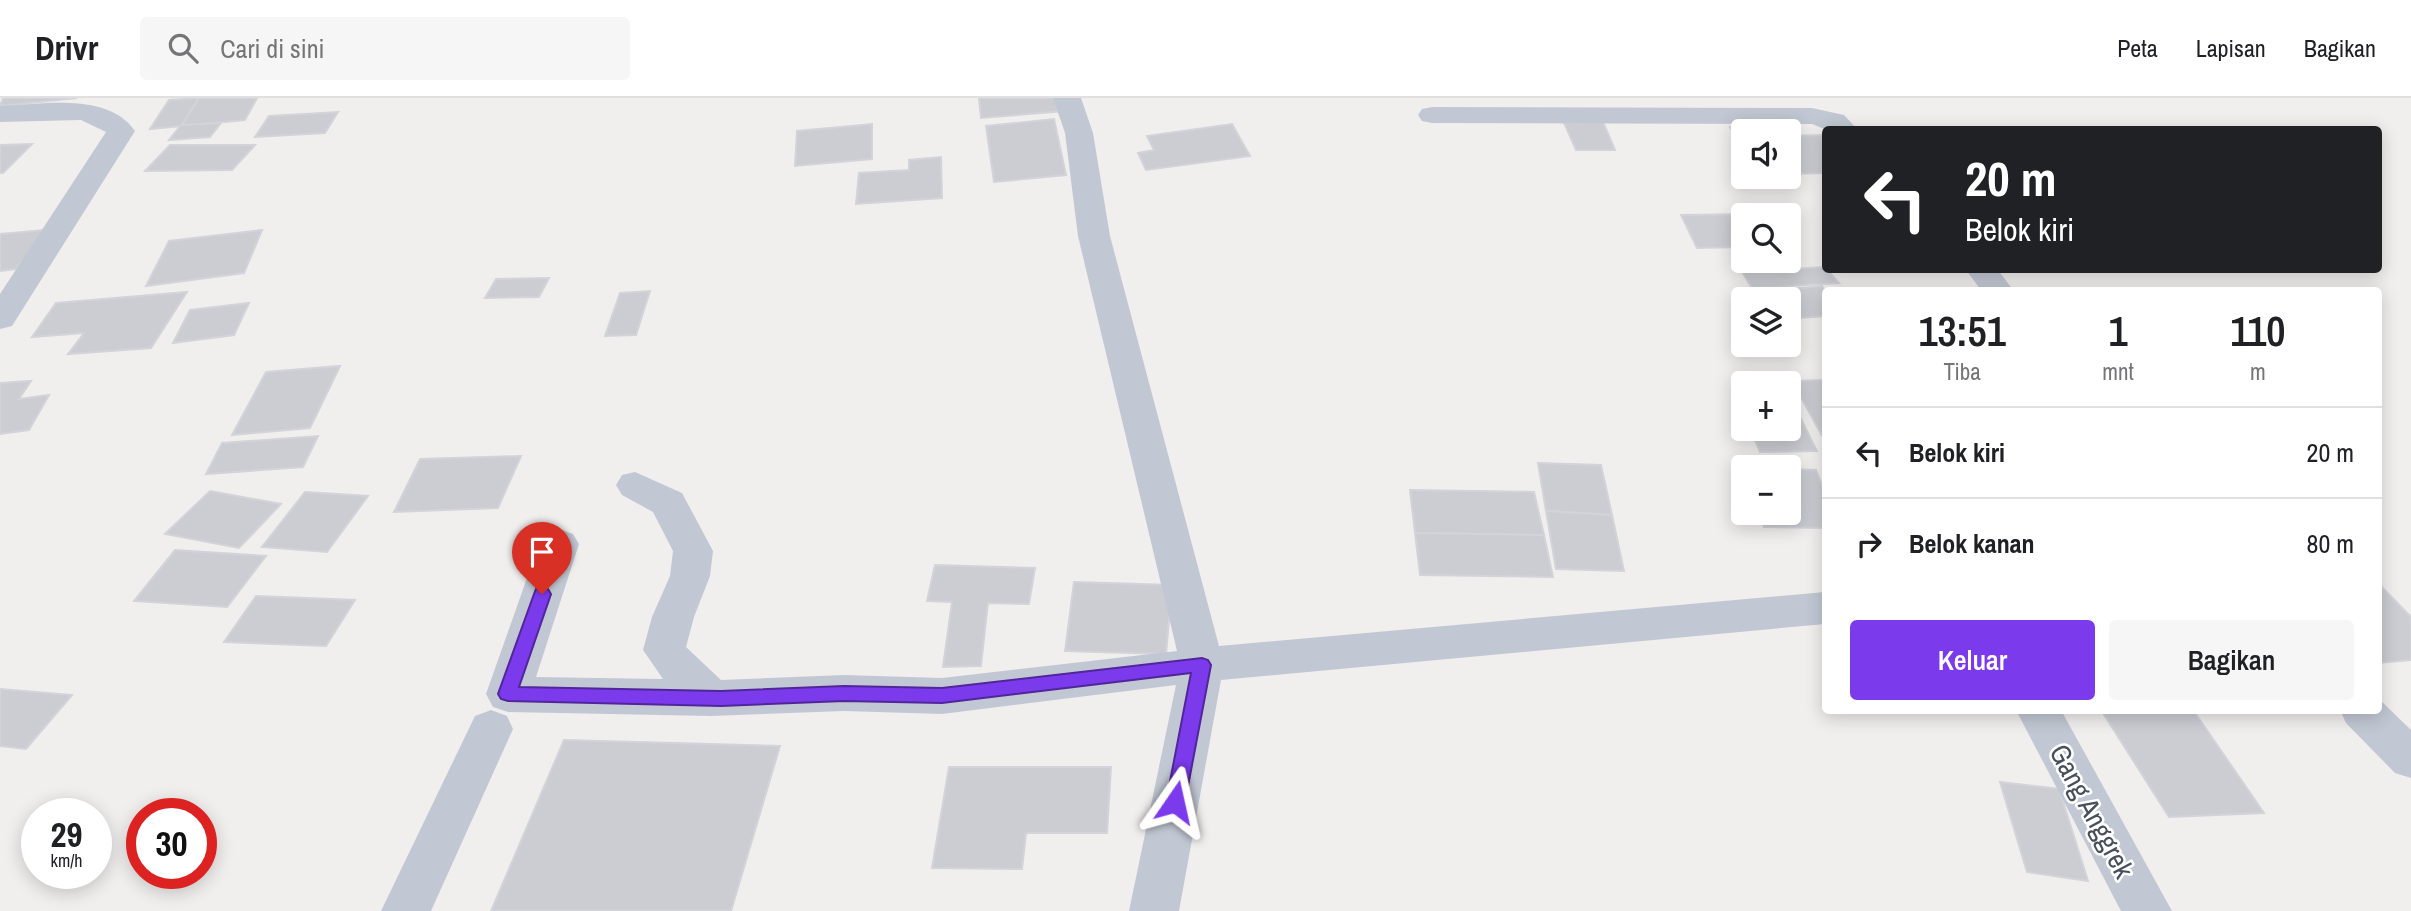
<!DOCTYPE html>
<html lang="id">
<meta charset="utf-8">
<style>
body{margin:0;font-family:"Archivo Narrow",sans-serif;background:#f6f6f6;color:#202124;height:100vh;display:flex;flex-direction:column;font-size:26px;white-space:nowrap}
*{box-sizing:border-box;margin:0}
p{font-size:23px;color:#757577}
.icon{flex:none;width:38px;height:38px;fill:none;stroke:currentColor;stroke-width:2;stroke-linecap:round;stroke-linejoin:round}
.map{position:relative;flex:1;overflow:hidden}
.sheet{position:absolute;left:1822px;top:189px;width:560px;height:427px;display:flex;flex-direction:column;background:#fff;border-radius:7px;box-shadow:0 4px 18px #0003}
.sheet>*{flex:none}
.top-card{position:absolute;left:1822px;top:28px;width:560px;height:147px;border-radius:7px;box-shadow:0 4px 18px #0003;background:#202124;color:#fff;overflow:hidden}
.tools{position:absolute;left:1731px;top:21px;display:grid;gap:14px}
.tools a{display:grid;place-items:center;width:70px;height:70px;border-radius:7px;background:#fff;box-shadow:0 4px 18px #0003;font-size:35px}
.speed{position:absolute;left:21px;top:700px;display:flex;gap:14px;font-size:35px;font-weight:700;text-align:center}
.speed>*{display:grid;place-content:center;width:91px;height:91px;border-radius:50%;background:#fff;box-shadow:0 4px 18px #0003;line-height:1}
.speed small{font-size:18px;font-weight:400}
.speed .limit{border:10px solid #d22;background:#fff;color:#111}
.pin{position:absolute;display:grid;place-items:center;width:60px;height:60px;color:#fff;margin:-72px -30px;border-radius:50% 50% 50% 0;rotate:-45deg;box-shadow:0 0 7px #0007}
.pin .icon{rotate:45deg}
.me{position:absolute;width:77px;margin:-38px;rotate:11deg;stroke-linejoin:round;filter:drop-shadow(0 0 5px #0008)}
.turn{display:flex;align-items:center;gap:24px;height:147px;padding:0 28px;font-size:32px}
.turn .icon{width:91px;height:91px;stroke-width:2.5}
.turn b{display:block;font-size:49px;line-height:60px}
.eta{display:flex;justify-content:space-evenly;align-items:center;height:119px;text-align:center}
.eta b{font-size:42px;font-weight:600;line-height:49px}
.action{display:flex;gap:14px;margin-top:auto;padding:14px 28px}
.action a{flex:1;height:80px;border-radius:7px;background:#7c3aed;color:#fff;font-size:28px;font-weight:600;line-height:80px;text-align:center}
.action a+a{background:#f6f6f6;color:#202124}
ul{padding:0;list-style:none}
li{display:flex;align-items:center;gap:21px;height:91px;padding:0 28px;border-top:2px solid #e0e0e0}
li div{flex:1}
li b{display:block;font-size:26px}
li em{font-style:normal}
header{display:flex;align-items:center;gap:42px;box-sizing:border-box;height:98px;padding:0 35px;background:#fff;border-bottom:2px solid #e0e0e0}
header strong{font-size:33px}
nav{display:flex;gap:38px;margin-inline-start:auto;font-size:24px}
.search{width:490px;height:63px;background:#f6f6f6;display:flex;align-items:center;gap:18px;box-sizing:border-box;padding:0 24px;border-radius:7px;color:#757577;font-size:26px}
.map>svg:first-child{display:block}
.building{fill:#cbcdd3;stroke:#d2d4d9;stroke-width:2}
.lines{fill:none;stroke-linecap:round;stroke-linejoin:round}
.minor{fill:#c2c8d3;fill-rule:evenodd}
.route{fill:#7c3aed;stroke:#51269a;stroke-width:2}
.labels{text-anchor:middle;dominant-baseline:central;stroke-width:5;stroke-linejoin:round;paint-order:stroke}
.near-street-label{font-size:28px;fill:#474f5b;stroke:#fff}
</style>
<header>
<strong>Drivr</strong>
<div class="search"><svg class="icon" aria-label="search" viewBox="0 0 24 24"><circle cx="10" cy="10" r="6"/><path d="M15 15l6 6"/></svg>Cari di sini</div>
<nav><a>Peta</a><a>Lapisan</a><a>Bagikan</a></nav>
</header>
<div class="map">
<svg width="2411" height="813" viewBox="0 0 2411 813">
<rect width="100%" height="100%" fill="#f1eeee"/>
<g class="building">
<polygon points="3,0 77,0 0,8"/>
<polygon points="199,0 257,0 245,22 181,28"/>
<polygon points="199,0 181,28 150,31 169,2"/>
<polygon points="979,0 1063,0 1065,13 981,20"/>
<polygon points="338,14 325,35 255,39 269,18"/>
<polygon points="1054,21 1066,77 994,84 986,28"/>
<polygon points="1603,24 1615,52 1576,52 1564,25"/>
<polygon points="221,25 210,39 169,42 181,27"/>
<polygon points="872,26 872,61 795,68 797,33"/>
<polygon points="1232,26 1250,58 1146,72 1138,55 1154,52 1147,38"/>
<polygon points="1766,28 1769,33 1743,33 1743,51 1730,29"/>
<polygon points="1825,37 1825,75 1788,76 1788,38"/>
<polygon points="32,46 3,75 0,75 0,47"/>
<polygon points="170,47 255,47 232,72 145,73"/>
<polygon points="941,59 942,100 856,106 859,75 909,72 909,62"/>
<polygon points="1757,116 1743,117 1743,149 1697,150 1681,117"/>
<polygon points="46,132 16,171 0,173 0,136"/>
<polygon points="262,132 244,175 146,188 169,143"/>
<polygon points="1825,169 1839,185 1752,190 1742,174"/>
<polygon points="549,180 539,199 485,200 496,181"/>
<polygon points="1822,188 1825,193 1825,218 1788,221 1788,201 1762,201 1757,194"/>
<polygon points="650,193 636,237 605,238 620,195"/>
<polygon points="187,194 151,250 68,256 84,235 32,239 56,205"/>
<polygon points="249,205 234,237 173,245 190,212"/>
<polygon points="340,268 310,330 232,337 266,274"/>
<polygon points="1825,282 1825,343 1792,283"/>
<polygon points="31,283 19,301 49,297 29,332 0,336 0,285"/>
<polygon points="1788,295 1817,353 1760,354 1750,331 1788,331"/>
<polygon points="318,338 303,369 206,376 222,345"/>
<polygon points="521,358 498,410 394,414 420,361"/>
<polygon points="1538,365 1601,367 1612,417 1546,413"/>
<polygon points="1788,371 1816,372 1825,395 1825,430 1764,429 1758,415 1788,415"/>
<polygon points="1410,392 1534,394 1544,437 1415,435"/>
<polygon points="210,393 281,406 239,450 165,436"/>
<polygon points="305,394 368,398 327,454 262,449"/>
<polygon points="1546,413 1612,417 1624,473 1556,471"/>
<polygon points="1415,435 1544,437 1553,479 1420,477"/>
<polygon points="175,452 266,458 227,509 134,503"/>
<polygon points="935,467 1035,470 1029,506 988,505 981,568 943,569 952,504 927,503"/>
<polygon points="1074,484 1172,487 1166,556 1065,553"/>
<polygon points="2378,485 2411,519 2411,562 2378,565"/>
<polygon points="256,498 355,502 326,548 224,544"/>
<polygon points="0,591 72,597 26,651 0,648"/>
<polygon points="2101,612 2193,612 2264,715 2169,719"/>
<polygon points="564,642 780,648 731,813 491,813"/>
<polygon points="949,669 1111,669 1107,735 1026,735 1022,771 932,770"/>
<polygon points="2000,684 2059,691 2088,783 2027,774"/>
</g>
<g class="lines">
<g class="minor">
<polygon points="1053,0 1081,0 1093,35 1110,138 1219,548 1825,494 1825,526 1221,582 1179,813 1129,813 1176,587 942,616 844,613 711,618 508,614 493,609 486,596 539,446 545,436 559,431 573,436 579,446 536,579 663,581 643,552 652,519 670,478 673,453 653,414 622,397 616,387 622,377 635,374 682,395 713,453 710,478 694,519 686,549 721,582 844,577 942,580 1177,553 1078,138 1065,35"/>
<path d="M47,5C77,4 116,5 135,33L12,228L0,231V196L106,34L81,22L0,24V8Z"/>
<polygon points="1432,9 1812,10 1844,17 1858,32 1827,32 1812,26 1432,25 1422,23 1418,17 1422,11"/>
<polygon points="1966,172 1998,172 2013,192 1981,192"/>
<polygon points="2378,600 2411,632 2411,680 2395,675 2346,625 2340,612 2378,612"/>
<polygon points="491,612 507,618 513,631 431,813 381,813 475,618"/>
<polygon points="2016,612 2061,612 2172,813 2121,813"/>
</g>
</g>
<polygon class="route" points="542,489 548,491 551,496 519,589 721,593 844,588 942,590 1202,560 1208,562 1211,567 1185,704 1182,710 1175,712 1168,710 1166,704 1191,575 942,605 844,603 721,608 508,603 501,601 498,596 534,496 536,491"/>
<g class="labels">
<g class="near-street-label">
<text transform="translate(2092 713) rotate(62)">Gang Anggrek</text>
</g>
</g>
</svg>
<div class="tools">
<a><svg class="icon" aria-label="sound" viewBox="0 0 24 24"><path d="M4 9h4l5-4v14l-5-4H4zM17 9q2 3 0 6"/></svg></a>
<a><svg class="icon" aria-label="search" viewBox="0 0 24 24"><circle cx="10" cy="10" r="6"/><path d="M15 15l6 6"/></svg></a>
<a><svg class="icon" aria-label="layers" viewBox="0 0 24 24"><path d="M12 4l9 5-9 5-9-5zM3 14l9 5 9-5"/></svg></a>
<a>+</a>
<a>−</a>
</div>
<div class="speed"><div>29<small>km/h</small></div><div class="limit">30</div></div>
<div class="pin" style="left:542px;top:496px;background:#d93025"><svg class="icon" aria-label="arrive" viewBox="0 0 24 24"><path d="M6 21V4h12l-3 4 3 4H6"/></svg></div>
<svg class="me" style="left:1175px;top:704px" viewBox="-20 -20 40 40"><path d="M0-17L14 15 0 8-14 15z" fill="#7c3aed" stroke="#fff" stroke-width="4"/></svg>
<div class="top-card">
<div class="turn"><svg class="icon" aria-label="left" viewBox="0 0 24 24"><path d="M17 20v-9H6M10 6l-5 5 5 5"/></svg><div><b>20 m</b>Belok kiri</div></div>
</div>
<section class="sheet">
<div class="eta">
<div><b>13:51</b><p>Tiba</p></div>
<div><b>1</b><p>mnt</p></div>
<div><b>110</b><p>m</p></div>
</div>
<ul>
<li><svg class="icon" aria-label="left" viewBox="0 0 24 24"><path d="M17 20v-9H6M10 6l-5 5 5 5"/></svg><div><b>Belok kiri</b></div><em>20 m</em></li>
<li><svg class="icon" aria-label="right" viewBox="0 0 24 24"><path d="M7 20v-9h11M14 6l5 5-5 5"/></svg><div><b>Belok kanan</b></div><em>80 m</em></li>
</ul>
<div class="action"><a>Keluar</a><a>Bagikan</a></div>
</section>
</div>
